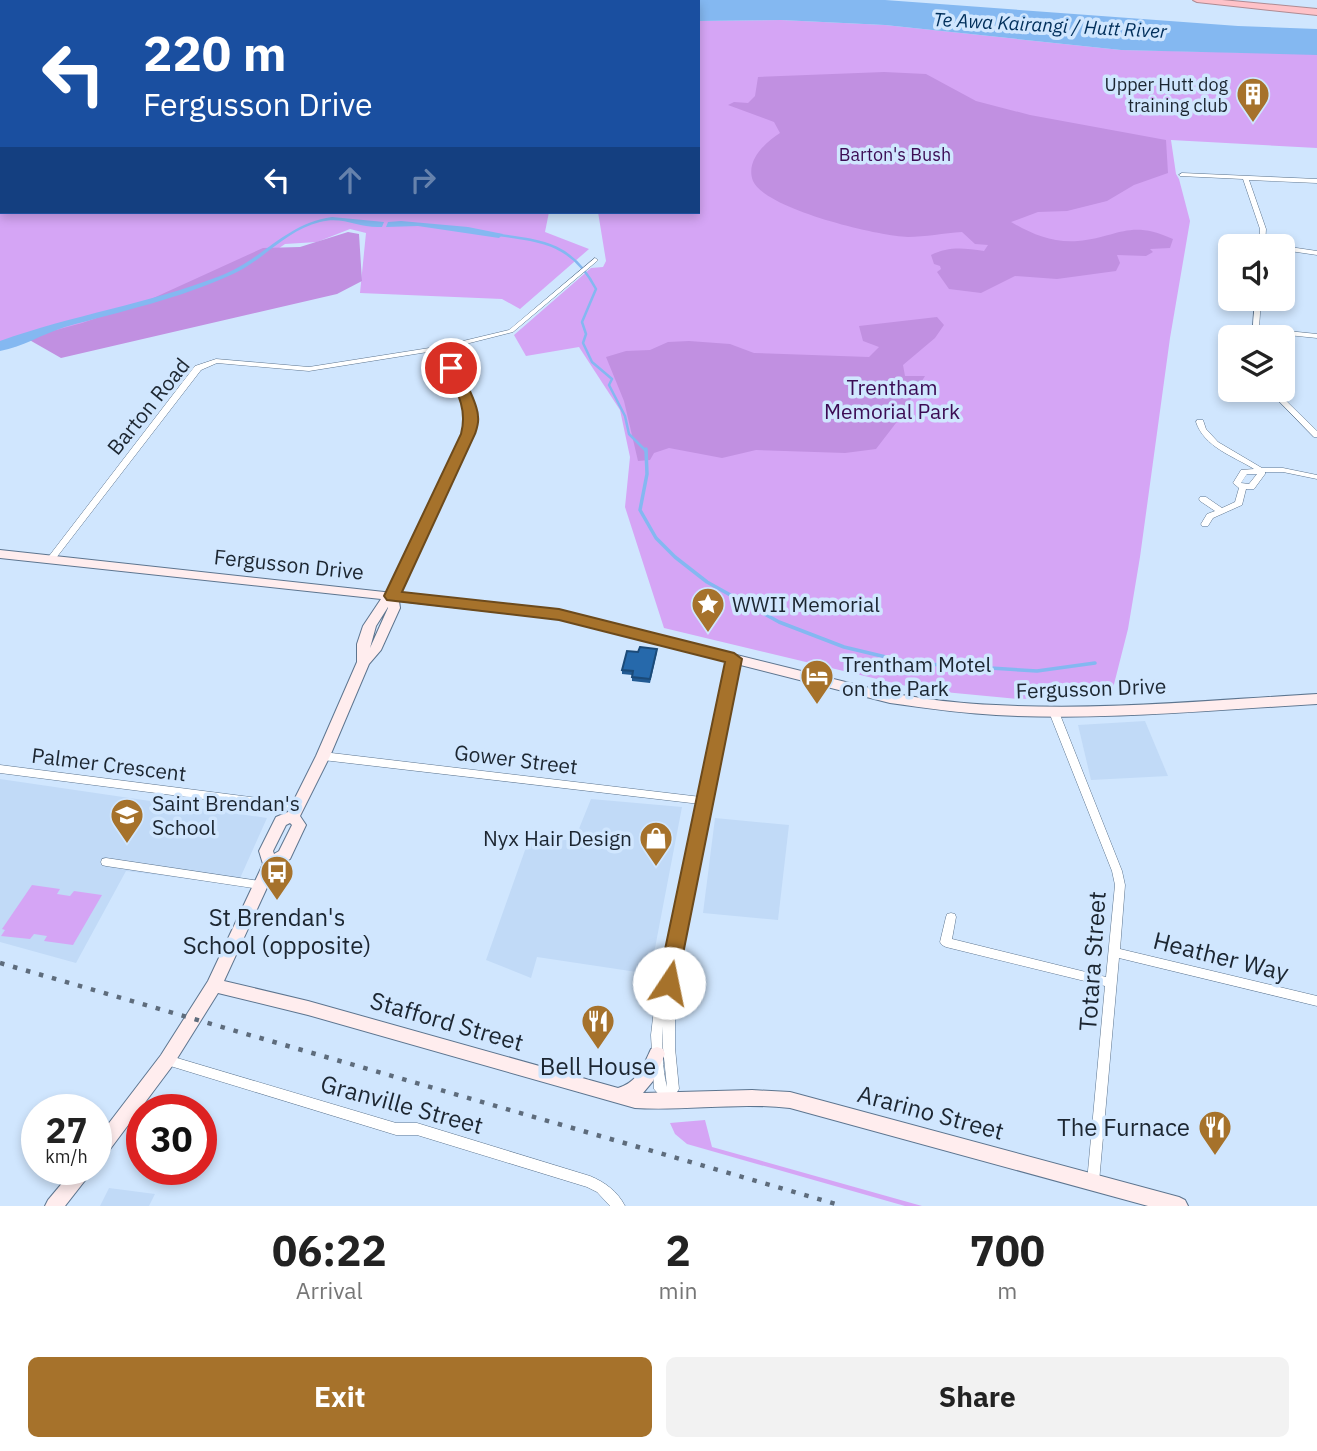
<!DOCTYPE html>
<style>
body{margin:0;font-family:"IBM Plex Sans",sans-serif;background:#f2f2f2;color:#222;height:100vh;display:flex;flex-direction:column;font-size:26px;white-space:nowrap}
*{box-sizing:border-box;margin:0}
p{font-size:23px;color:#767676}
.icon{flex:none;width:38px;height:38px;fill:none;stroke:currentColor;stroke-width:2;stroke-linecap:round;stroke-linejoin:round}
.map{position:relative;height:1206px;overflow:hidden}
.side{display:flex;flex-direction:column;background:#fff;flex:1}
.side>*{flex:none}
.banner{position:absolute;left:0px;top:0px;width:700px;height:214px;box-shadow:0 4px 10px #0003;background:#1a4fa0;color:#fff;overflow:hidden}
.fabs{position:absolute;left:1218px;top:234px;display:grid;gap:14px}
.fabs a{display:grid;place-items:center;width:77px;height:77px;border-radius:10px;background:#fff;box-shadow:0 4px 10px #0003;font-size:35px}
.speed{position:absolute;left:21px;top:1094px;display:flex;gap:14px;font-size:35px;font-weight:700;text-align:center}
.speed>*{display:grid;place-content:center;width:91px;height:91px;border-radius:50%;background:#fff;box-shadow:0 4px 10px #0003;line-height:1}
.speed small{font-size:18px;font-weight:400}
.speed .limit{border:10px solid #d22;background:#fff;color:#111}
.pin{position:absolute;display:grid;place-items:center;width:60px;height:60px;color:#fff;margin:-30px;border:4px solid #fff;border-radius:50%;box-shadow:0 2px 7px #0007}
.me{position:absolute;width:77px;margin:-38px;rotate:11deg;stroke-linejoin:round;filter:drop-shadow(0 0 5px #0008)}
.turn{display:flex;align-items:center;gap:24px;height:147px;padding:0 28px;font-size:32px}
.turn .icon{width:91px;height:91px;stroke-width:2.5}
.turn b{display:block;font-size:49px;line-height:60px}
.lanes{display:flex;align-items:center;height:66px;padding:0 28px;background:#0003;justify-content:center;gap:35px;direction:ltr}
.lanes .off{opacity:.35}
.eta{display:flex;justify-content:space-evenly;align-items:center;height:119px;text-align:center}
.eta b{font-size:42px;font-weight:700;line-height:49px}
.button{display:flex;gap:14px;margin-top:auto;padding:14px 28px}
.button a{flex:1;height:80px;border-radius:10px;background:#a6722b;color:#fff;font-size:28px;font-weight:700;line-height:80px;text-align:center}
.button a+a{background:#f2f2f2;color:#222}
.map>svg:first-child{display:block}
.built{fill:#c1daf7}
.green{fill:#d5a5f5}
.forest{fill:#c190e1}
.water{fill:#84b8f1}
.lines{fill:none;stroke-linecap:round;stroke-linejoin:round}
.stream-far1{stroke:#84b8f1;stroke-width:2.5}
.stream{stroke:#84b8f1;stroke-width:3.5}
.street-casing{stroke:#5d758f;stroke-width:1}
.secondary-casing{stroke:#5d758f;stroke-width:2}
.highway-casing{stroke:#af8b93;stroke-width:2}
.street{fill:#fff;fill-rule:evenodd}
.secondary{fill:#ffedee;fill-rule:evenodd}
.highway{fill:#fec2c8;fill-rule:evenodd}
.rail{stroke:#5e6c7c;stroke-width:4.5;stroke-dasharray:4.5 9;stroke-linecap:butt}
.wall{fill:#215a93}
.building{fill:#2669ab;stroke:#1b4a78;stroke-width:2}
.route{fill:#a6722b;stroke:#6c4a1c;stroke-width:2}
.labels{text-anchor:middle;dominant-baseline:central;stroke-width:7;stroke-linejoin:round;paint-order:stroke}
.far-poi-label{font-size:18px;fill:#1c2631;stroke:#d0e6fe;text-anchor:end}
.far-park-label{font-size:18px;fill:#3c0c54;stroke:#d0e6fe}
.far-water-label{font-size:19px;font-style:italic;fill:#002f5b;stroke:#d0e6fe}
.park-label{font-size:21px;fill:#3c0c54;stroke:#d0e6fe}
.street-label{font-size:21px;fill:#1c2631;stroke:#d0e6fe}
.poi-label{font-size:21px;fill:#1c2631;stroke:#d0e6fe;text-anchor:start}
.near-poi-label{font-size:24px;fill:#1c2631;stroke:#d0e6fe}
.near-street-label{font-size:24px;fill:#1c2631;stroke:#d0e6fe}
</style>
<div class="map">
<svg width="1317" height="1206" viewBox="0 0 1317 1206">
<rect width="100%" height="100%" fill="#d0e6fe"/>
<g class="built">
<polygon points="1145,721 1168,776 1091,780 1078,725"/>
<polygon points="0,779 267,818 237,885 126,871 76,963 0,942"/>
<polygon points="591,799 682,807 650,974 537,957 531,978 486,960 530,836 574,841"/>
<polygon points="715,818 789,825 778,920 703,913"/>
<polygon points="109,1188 155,1194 149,1206 100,1206"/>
</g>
<g class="green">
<polygon points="781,20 885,25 1121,50 1317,54 1317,148 1171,140 1176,174 1179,179 1190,221 1170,338 1140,557 1128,629 1111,696 1018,699 923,690 664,628 625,507 630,457 620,410 579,347 526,356 514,335 591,268 603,267 606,261 598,212 698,212 698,21"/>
<polygon points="0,32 2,212 549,212 545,232 589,249 520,309 502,299 360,293 366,233 350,229 317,242 285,244 241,274 0,350"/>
<polygon points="32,885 60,889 57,894 70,896 74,891 102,895 73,945 44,941 47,936 34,934 30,939 1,936 5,930 2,929"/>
<polygon points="705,1120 712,1147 922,1206 905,1206 687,1144 675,1134 670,1123"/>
</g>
<g class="forest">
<path d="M884,72L926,74L976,101L1030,115L1166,140L1168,173L1134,185L1107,201L1067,211L1038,212L1011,222C1032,234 1052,243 1078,241C1119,237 1129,219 1173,239L1170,248L1150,249L1153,252L1146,256L1117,255L1120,263L1116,271L1057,279L1015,276L981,293L949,289L937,272L941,269L940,266L934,264L931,255C949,246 964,248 984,251L988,245L975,244L962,232C944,233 925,237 908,237C877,236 765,209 753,181C745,160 766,142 780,133L774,122L728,105L734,102L748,103L755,96L758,77Z"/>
<polygon points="348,232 359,234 362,281 337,294 61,358 26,338 82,323 149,300 263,248 300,247"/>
<polygon points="937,317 944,325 935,338 903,365 905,376 925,376 896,423 876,449 845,453 756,450 722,458 669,448 654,453 650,460 638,461 624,401 606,357 626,351 650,350 668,342 689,341 730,344 754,353 869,357 879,347 863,341 859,326"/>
</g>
<g class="water">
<polygon points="520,0 885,0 1238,26 1317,29 1317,55 1121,50 885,25 781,20 698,21 698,2 478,2"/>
<path d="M332,217L384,222L382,227H378C357,227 342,216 320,222C286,230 264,260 233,274C179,299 122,311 65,327C42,334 23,347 0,351V341C72,315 148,304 220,276C261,261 286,223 332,217Z"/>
<polygon points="401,221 468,227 503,234 499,238 418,226 386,227 388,222"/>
</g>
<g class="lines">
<path class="stream-far1" d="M499,235C545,241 573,245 596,289L582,322L586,334L583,343L592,362L612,379L609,385L625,416L629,434L646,451"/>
<polyline class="stream" points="646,449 647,474 640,510 656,538 675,557 707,582 779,622 844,647 911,663 1037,671 1095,663"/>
<defs>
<g id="street">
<polygon points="1182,173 1317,179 1317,183 1249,180 1266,229 1265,244 1276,247 1259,247 1260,229 1243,179 1180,176 1179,175"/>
<polygon points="1283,246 1317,251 1317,255 1283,250 1283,247 1281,247"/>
<path d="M595,258L598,260L597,261L513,332L446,349C461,378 477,401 472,434L395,598L392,599L388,596L464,434C469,401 454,379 440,350L309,371L217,363L201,370L53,562L50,563L46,560L195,366L216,359L309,367L442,346L509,330Z"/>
<polygon points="1255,299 1261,299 1259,328 1317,334 1317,338 1259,332 1258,338 1252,338"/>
<polygon points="1268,390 1275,390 1317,431 1317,437 1314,437"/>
<path d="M1197,420H1203L1206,429L1218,442L1262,468H1283L1317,475V479L1283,472H1265V474L1254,489H1246L1242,505L1213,518L1208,526H1202L1201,524L1207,514L1215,511L1200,501L1199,499L1200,497H1206L1222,508L1235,502L1239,488L1233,483L1241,470L1254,469C1233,456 1204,447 1196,422ZM1247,474H1257L1249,484L1241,483Z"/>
<path d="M734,656L739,659L675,983V1048L679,1089L673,1098L670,1104L666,1105L662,1104L660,1100L661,1097L654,1089L651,1035L654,1009L663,983L700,804L323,760L320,758L318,756L320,754L323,752L701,797L729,659ZM663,1026V1048L667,1087C662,1068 662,1046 663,1026Z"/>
<polygon points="1054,709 1057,710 1059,712 1122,871 1125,885 1120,949 1317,996 1317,1006 1119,958 1099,1182 1098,1186 1093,1188 1088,1186 1087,1182 1105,986 946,947 942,945 940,942 946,917 947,914 951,913 955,914 956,917 952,939 1106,977 1115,885 1112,871 1049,712 1051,710"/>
<polygon points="0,765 297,803 301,804 302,807 301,810 297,811 0,773"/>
<polygon points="106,858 260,881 264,882 265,885 264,888 260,889 106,866 102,865 101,862 102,859"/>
<path d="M167,1055L396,1123H417L590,1176C605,1182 618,1192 625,1206H610L597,1192L587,1187L417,1135H396L167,1065L163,1064L161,1060L163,1056Z"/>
</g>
<g id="secondary">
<path d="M0,550L559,611L890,693C925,699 961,704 996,705C1103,711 1210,700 1317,694V704C1210,710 1103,721 996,715C961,713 925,708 890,703L559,619L399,601L400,608L381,650L369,664L330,756L300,816L306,825L290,859L276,868L224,981L308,1001L618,1088C638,1082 643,1066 651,1049L657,1047L663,1049L665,1054L653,1081L643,1093L752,1090L790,1092L1179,1197L1185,1200L1188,1206H1148L790,1108C738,1102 687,1111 635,1108L308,1015L218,993L173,1065L102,1160L96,1162V1140L161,1055L208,981L263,864L259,851L276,817L288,812L316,756L357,662V644L363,626L381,599L0,558ZM388,607V608L370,648L376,626ZM290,823L292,825L279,851L274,854L273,851L286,825Z"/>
<polygon points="74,1169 94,1169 65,1206 45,1206 48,1200"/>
</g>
<polygon id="highway" points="1193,0 1222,0 1317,9 1317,15 1197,2"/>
</defs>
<use href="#street" class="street-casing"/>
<use href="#secondary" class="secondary-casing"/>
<use href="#highway" class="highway-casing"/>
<use href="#street" class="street"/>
<use href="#secondary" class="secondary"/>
<use href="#highway" class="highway"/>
<polyline class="rail" points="0,963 843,1206"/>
</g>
<polygon class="wall" points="638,652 657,652 650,683 632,681 632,675 622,674 622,670"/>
<polygon class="building" points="640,647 657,649 650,679 632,677 633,671 622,670 627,651 638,652"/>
<path class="route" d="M451,364C461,367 478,406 478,417C479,423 477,428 475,434L402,592L559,609L734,653L742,659L676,989L669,992L662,989L658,983L725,662L559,620L387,600L384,596L461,434C468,408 456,390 445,368Z"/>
<defs>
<symbol id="building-pin" viewBox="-11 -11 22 30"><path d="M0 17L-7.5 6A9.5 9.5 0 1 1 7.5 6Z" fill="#a6722b" stroke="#d0e6fe"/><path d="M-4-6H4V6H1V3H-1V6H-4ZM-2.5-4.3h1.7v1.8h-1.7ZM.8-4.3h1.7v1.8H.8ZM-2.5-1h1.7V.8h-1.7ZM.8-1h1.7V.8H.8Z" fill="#fff"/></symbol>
<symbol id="sight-pin" viewBox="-11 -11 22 30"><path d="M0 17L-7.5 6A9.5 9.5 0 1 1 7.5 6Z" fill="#a6722b" stroke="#d0e6fe"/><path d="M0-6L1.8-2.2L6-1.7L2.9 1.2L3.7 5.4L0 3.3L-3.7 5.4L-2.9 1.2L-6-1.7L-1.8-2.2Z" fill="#fff"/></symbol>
<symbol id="hotel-pin" viewBox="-11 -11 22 30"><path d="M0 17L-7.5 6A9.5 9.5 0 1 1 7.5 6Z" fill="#a6722b" stroke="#d0e6fe"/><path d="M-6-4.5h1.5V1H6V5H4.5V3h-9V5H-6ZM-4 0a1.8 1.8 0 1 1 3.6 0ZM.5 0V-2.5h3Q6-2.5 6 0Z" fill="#fff"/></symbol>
<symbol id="school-pin" viewBox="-11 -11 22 30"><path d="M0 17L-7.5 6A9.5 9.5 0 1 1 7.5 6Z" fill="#a6722b" stroke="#d0e6fe"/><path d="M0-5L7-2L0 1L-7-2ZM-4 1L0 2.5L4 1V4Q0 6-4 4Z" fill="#fff"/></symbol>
<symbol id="shop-pin" viewBox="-11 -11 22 30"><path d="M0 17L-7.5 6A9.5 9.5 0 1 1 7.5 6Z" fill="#a6722b" stroke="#d0e6fe"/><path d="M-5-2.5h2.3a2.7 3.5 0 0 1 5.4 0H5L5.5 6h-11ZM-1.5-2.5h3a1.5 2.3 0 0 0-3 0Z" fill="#fff"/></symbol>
<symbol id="bus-pin" viewBox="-11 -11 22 30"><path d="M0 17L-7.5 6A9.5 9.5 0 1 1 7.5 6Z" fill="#a6722b" stroke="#d0e6fe"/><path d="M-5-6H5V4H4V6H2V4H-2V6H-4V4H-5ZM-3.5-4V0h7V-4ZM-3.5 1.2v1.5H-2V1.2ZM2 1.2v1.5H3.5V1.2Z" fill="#fff"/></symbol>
<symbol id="restaurant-pin" viewBox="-11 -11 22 30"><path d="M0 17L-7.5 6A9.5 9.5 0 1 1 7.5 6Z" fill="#a6722b" stroke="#d0e6fe"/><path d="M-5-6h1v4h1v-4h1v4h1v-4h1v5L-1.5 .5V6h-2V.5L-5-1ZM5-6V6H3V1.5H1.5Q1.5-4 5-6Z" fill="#fff"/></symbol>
</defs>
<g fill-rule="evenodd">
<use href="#building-pin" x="1234" y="75" width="38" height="52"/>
<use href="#sight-pin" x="689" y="585" width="38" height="52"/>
<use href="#hotel-pin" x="798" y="657" width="38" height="52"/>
<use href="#school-pin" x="108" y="796" width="38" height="52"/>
<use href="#shop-pin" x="637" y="819" width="38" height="52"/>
<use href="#bus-pin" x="258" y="853" width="38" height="52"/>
<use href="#restaurant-pin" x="579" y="1002" width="38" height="52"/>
<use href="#restaurant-pin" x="1196" y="1108" width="38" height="52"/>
</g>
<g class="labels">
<g class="far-poi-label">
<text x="1228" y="84">Upper Hutt dog<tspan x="1228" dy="21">training club</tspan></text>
</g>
<g class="far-park-label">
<text x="895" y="154">Barton's Bush</text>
</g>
<g class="far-water-label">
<text transform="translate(1050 25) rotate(3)">Te Awa Kairangi / Hutt River</text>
</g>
<g class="park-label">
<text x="892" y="387">Trentham<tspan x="892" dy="24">Memorial Park</tspan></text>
</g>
<g class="street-label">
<text transform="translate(148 406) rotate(-51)">Barton Road</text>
<text transform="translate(289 564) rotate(6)">Fergusson Drive</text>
<text transform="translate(1091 688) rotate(-2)">Fergusson Drive</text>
<text transform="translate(516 759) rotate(7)">Gower Street</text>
<text transform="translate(109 764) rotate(7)">Palmer Crescent</text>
</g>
<g class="poi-label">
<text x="732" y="604">WWII Memorial</text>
<text x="842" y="664">Trentham Motel<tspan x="842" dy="24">on the Park</tspan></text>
<text x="152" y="803">Saint Brendan's<tspan x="152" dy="24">School</tspan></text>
<text x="632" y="838" text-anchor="end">Nyx Hair Design</text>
</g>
<g class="near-poi-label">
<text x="277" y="917">St Brendan's<tspan x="277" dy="28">School (opposite)</tspan></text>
<text x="598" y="1066">Bell House</text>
<text x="1190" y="1127" text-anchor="end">The Furnace</text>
</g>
<g class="near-street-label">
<text transform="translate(1221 956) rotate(14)">Heather Way</text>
<text transform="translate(1092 961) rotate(-86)">Totara Street</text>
<text transform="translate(447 1021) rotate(16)">Stafford Street</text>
<text transform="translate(402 1104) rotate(15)">Granville Street</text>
<text transform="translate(931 1112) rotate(15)">Ararino Street</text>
</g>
</g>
</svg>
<div class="fabs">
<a><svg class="icon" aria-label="sound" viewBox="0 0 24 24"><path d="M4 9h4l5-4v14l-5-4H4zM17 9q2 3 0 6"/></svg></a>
<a><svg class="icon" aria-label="layers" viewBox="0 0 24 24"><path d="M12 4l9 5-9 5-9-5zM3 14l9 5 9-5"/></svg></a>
</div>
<div class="speed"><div>27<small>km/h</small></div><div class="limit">30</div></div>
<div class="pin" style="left:451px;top:368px;background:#d93025"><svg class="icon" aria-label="arrive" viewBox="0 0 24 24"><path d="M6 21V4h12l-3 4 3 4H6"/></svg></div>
<svg class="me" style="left:669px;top:983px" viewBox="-20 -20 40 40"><circle r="19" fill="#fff"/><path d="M0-13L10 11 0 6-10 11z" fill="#a6722b"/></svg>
<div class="banner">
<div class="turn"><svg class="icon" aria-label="left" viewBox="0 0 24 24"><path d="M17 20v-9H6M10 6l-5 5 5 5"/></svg><div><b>220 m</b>Fergusson Drive</div></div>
<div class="lanes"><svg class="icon" aria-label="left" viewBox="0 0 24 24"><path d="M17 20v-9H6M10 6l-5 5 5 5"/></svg><svg class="icon off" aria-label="ahead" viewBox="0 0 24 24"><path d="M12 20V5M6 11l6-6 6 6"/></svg><svg class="icon off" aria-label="right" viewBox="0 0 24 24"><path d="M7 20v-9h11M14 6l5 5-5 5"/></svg></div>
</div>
</div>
<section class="side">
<div class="eta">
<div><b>06:22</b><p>Arrival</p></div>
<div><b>2</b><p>min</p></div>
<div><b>700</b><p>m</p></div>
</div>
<div class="button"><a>Exit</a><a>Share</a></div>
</section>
